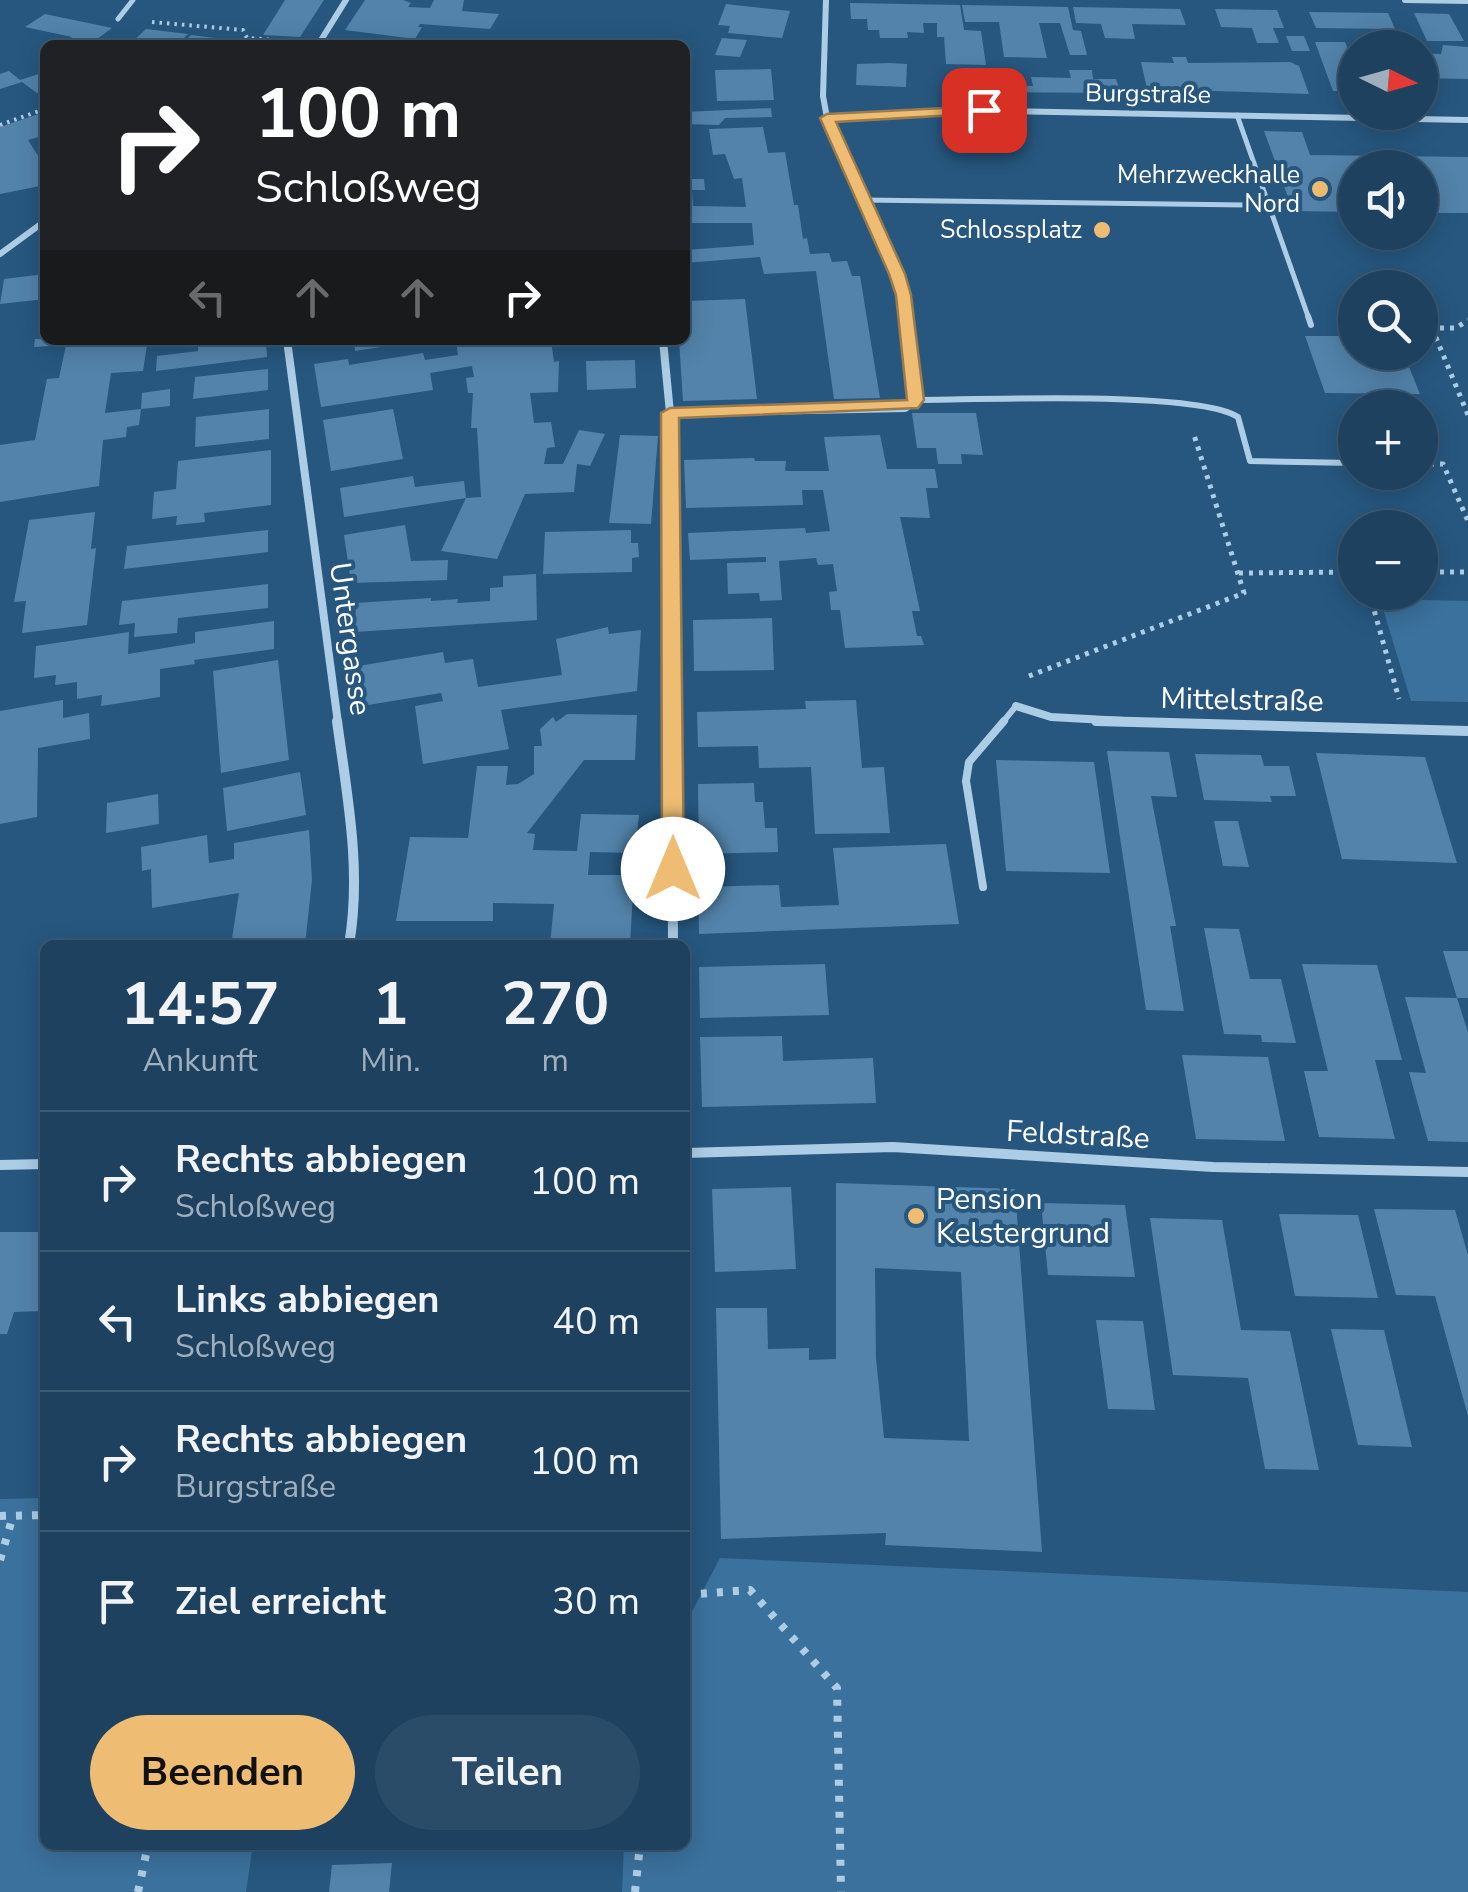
<!DOCTYPE html>
<html lang="de">
<meta charset="utf-8">
<style>
body{margin:0;font-family:"Nunito Sans",sans-serif;background:#2a4c68;color:#f1f3f6;height:100vh;display:flex;flex-direction:column;font-size:38px;white-space:nowrap}
*{box-sizing:border-box;margin:0}
p{font-size:32px;color:#a0afbd}
.icon{flex:none;width:55px;height:55px;fill:none;stroke:currentColor;stroke-width:2;stroke-linecap:round;stroke-linejoin:round}
.map{position:relative;flex:1;overflow:hidden}
.drawer{position:absolute;left:40px;top:940px;width:650px;height:910px;display:flex;flex-direction:column;background:#1d415f;border-radius:15px;box-shadow:0 5px 25px #0003,0 0 0 2px #3b5a74}
.drawer>*{flex:none}
.banner{position:absolute;left:40px;top:40px;width:650px;height:305px;border-radius:15px;box-shadow:0 5px 25px #0003,0 0 0 2px #3b5a74;background:#202124;color:#fff;overflow:hidden}
.needle{width:65px;rotate:95deg}
.fabs{position:absolute;left:1338px;top:30px;display:grid;gap:20px}
.fabs a{display:grid;place-items:center;width:100px;height:100px;border-radius:50%;background:#1d415f;box-shadow:0 5px 25px #0003,0 0 0 2px #3b5a74;font-size:50px}
.pin{position:absolute;display:grid;place-items:center;width:85px;height:85px;color:#fff;margin:-42px;border-radius:20px;box-shadow:0 5px 15px #0006}
.me{position:absolute;width:110px;margin:-55px;rotate:0deg;stroke-linejoin:round;filter:drop-shadow(0 0 8px #0008)}
.turn{display:flex;align-items:center;gap:35px;height:210px;padding:0 50px;font-size:45px}
.turn .icon{width:130px;height:130px;stroke-width:2.5}
.turn b{display:block;font-size:70px;line-height:85px}
.lanes{display:flex;align-items:center;height:95px;padding:0 50px;background:#0003;justify-content:center;gap:50px;direction:ltr}
.lanes .off{opacity:.35}
.eta{display:flex;justify-content:space-evenly;align-items:center;height:170px;text-align:center}
.eta b{font-size:60px;font-weight:700;line-height:70px}
.action{display:flex;gap:20px;margin-top:auto;padding:20px 50px}
.action a{flex:1;height:115px;border-radius:60px;background:#eebd73;color:#111;font-size:40px;font-weight:700;line-height:115px;text-align:center}
.action a+a{background:#2a4c68;color:#f1f3f6}
ul{padding:0;list-style:none}
li{display:flex;align-items:center;gap:30px;height:140px;padding:0 50px;border-top:2px solid #3b5a74}
li div{flex:1}
li b{display:block;font-size:38px}
li em{font-style:normal}
.map>svg:first-child{display:block}
.green{fill:#3b719d}
.building{fill:#5383aa;fill-rule:evenodd}
.lines{fill:none;stroke-linecap:round;stroke-linejoin:round}
.path-far2{stroke:#adcde6;stroke-width:4;stroke-dasharray:2.5 5;stroke-linecap:butt}
.path-far1{stroke:#adcde6;stroke-width:5;stroke-dasharray:4 6;stroke-linecap:butt}
.path{stroke:#adcde6;stroke-width:8;stroke-dasharray:6 10;stroke-linecap:butt}
.lane-far2{stroke:#adcde6;stroke-width:5}
.lane-far1{stroke:#adcde6;stroke-width:6}
.lane{stroke:#adcde6;stroke-width:8}
.street-far2{stroke:#adcde6;stroke-width:6}
.street-far1{stroke:#adcde6;stroke-width:8}
.street{stroke:#adcde6;stroke-width:10}
.route{fill:#eebd73;stroke:#9b7b4b;stroke-width:2.5}
.poi-dot{fill:#eebd73;stroke:#27577f;stroke-width:4}
.labels{text-anchor:middle;dominant-baseline:central;stroke-width:8;stroke-linejoin:round;paint-order:stroke}
.far-street-label{font-size:25px;fill:#fff;stroke:#27577f}
.far-poi-label{font-size:25px;fill:#fff;stroke:#27577f;text-anchor:end}
.street-label{font-size:30px;fill:#fff;stroke:#27577f}
.poi-label{font-size:30px;fill:#fff;stroke:#27577f;text-anchor:start}
</style>
<div class="map">
<svg width="1468" height="1892" viewBox="0 0 1468 1892">
<rect width="100%" height="100%" fill="#27577f"/>
<g class="green">
<polygon points="1380,599 1468,601 1468,702 1411,701"/>
<polygon points="45,1498 45,1845 253,1845 246,1892 0,1892 0,1499"/>
<polygon points="720,1558 1468,1592 1468,1892 622,1892 624,1845 685,1845 685,1625"/>
</g>
<g class="building">
<polygon points="285,0 324,0 300,37 263,35"/>
<polygon points="365,0 403,0 411,3 408,7 430,8 434,0 464,0 462,11 499,14 490,29 420,24 418,27 422,27 415,39 345,30"/>
<polygon points="850,3 960,5 964,30 981,31 986,65 946,64 944,37 937,37 937,23 923,23 924,33 907,32 908,38 880,38 879,30 868,30 867,19 851,19"/>
<polygon points="726,4 790,11 782,38 728,33 730,26 718,25"/>
<polygon points="962,5 1068,7 1073,30 1081,31 1087,55 1070,55 1060,23 1039,23 1047,58 1004,57 999,22 965,22"/>
<polygon points="1073,7 1180,9 1186,25 1132,24 1135,39 1105,38 1101,24 1076,23"/>
<polygon points="1215,9 1277,10 1284,28 1273,28 1279,43 1257,43 1252,28 1221,27"/>
<polygon points="1309,12 1388,13 1395,29 1316,28"/>
<polygon points="1414,13 1449,14 1464,41 1427,41"/>
<polygon points="45,14 112,28 89,45 60,45 72,37 25,27"/>
<polygon points="146,29 188,34 177,45 132,42"/>
<polygon points="191,35 238,41 234,45 181,45"/>
<polygon points="1286,36 1304,36 1310,51 1292,51"/>
<polygon points="722,38 747,40 740,57 715,55"/>
<polygon points="1315,42 1345,42 1355,67 1355,91 1333,91"/>
<polygon points="1443,45 1468,47 1468,79 1420,78 1420,53 1441,54"/>
<polygon points="1172,57 1186,57 1188,63 1290,62 1299,66 1309,94 1147,89 1141,62 1174,63"/>
<polygon points="890,63 907,64 906,87 856,85 857,64"/>
<polygon points="771,69 774,100 717,101 715,70"/>
<polygon points="1069,70 1092,70 1093,79 1116,79 1121,93 972,92 971,76 1001,77 1002,85 1033,86 1031,77 1071,78"/>
<polygon points="9,71 20,80 45,72 45,90 37,93 22,82 0,89 0,74"/>
<polygon points="771,108 772,117 725,118 719,125 685,124 685,112"/>
<polygon points="45,112 45,135 28,140 45,167 45,185 0,194 0,127"/>
<polygon points="763,127 768,153 785,152 794,205 798,205 803,239 807,238 810,254 829,253 832,262 847,261 852,276 860,276 880,398 834,399 816,271 764,274 760,257 685,263 685,250 754,245 752,223 685,223 685,179 704,179 705,190 692,190 693,206 746,207 742,178 734,179 725,154 713,155 709,129"/>
<polygon points="1264,131 1302,132 1310,155 1468,157 1468,213 1420,213 1420,168 1355,168 1355,212 1293,211"/>
<polygon points="45,274 45,299 0,304 4,279"/>
<polygon points="745,299 757,399 683,401 679,340 685,340 685,301"/>
<polygon points="1305,336 1355,336 1355,352 1403,352 1420,394 1325,393"/>
<polygon points="35,339 158,340 157,344 147,345 143,371 111,373 105,413 141,409 139,425 127,427 126,437 103,440 99,486 0,502 0,445 35,440 47,379 59,378 66,345 34,347"/>
<polygon points="241,340 266,340 267,357 156,371 157,356 198,351 198,345"/>
<polygon points="354,340 413,340 413,342 355,351"/>
<polygon points="456,340 551,340 554,362 559,361 558,392 530,393 534,423 551,422 555,447 547,448 544,464 563,464 579,430 605,434 590,466 577,464 574,492 525,494 497,559 441,551 466,498 481,497 477,428 471,428 473,393 468,393 466,378 474,377 472,366 430,373 433,390 321,407 314,364 348,359 349,365 423,353 425,360 458,355"/>
<polygon points="635,360 636,388 587,390 586,361"/>
<polygon points="268,369 268,390 193,399 195,377"/>
<polygon points="170,389 170,406 141,409 142,393"/>
<polygon points="269,409 269,439 195,447 196,417"/>
<polygon points="393,409 403,459 331,471 323,420"/>
<polygon points="912,413 976,413 983,455 961,454 962,464 938,464 936,448 917,448"/>
<polygon points="620,435 658,436 651,524 609,523"/>
<polygon points="880,435 887,469 935,469 938,488 926,488 930,518 900,517 920,611 912,611 917,636 921,636 924,645 845,648 840,610 831,610 829,592 837,591 833,564 818,565 816,558 779,561 782,600 760,601 759,593 728,594 727,563 766,562 766,557 690,560 688,533 805,528 806,533 830,531 823,490 802,490 803,505 686,508 684,460 754,458 755,461 786,461 785,471 829,471 824,437"/>
<polygon points="271,450 271,505 204,513 205,522 176,525 177,516 152,519 154,492 176,489 178,461"/>
<polygon points="413,476 415,487 464,481 466,498 344,517 340,488"/>
<polygon points="95,512 91,549 96,548 87,625 22,633 26,601 14,602 29,520"/>
<polygon points="405,525 411,561 448,560 447,580 351,583 344,535"/>
<polygon points="268,530 268,552 124,569 127,546"/>
<polygon points="631,530 631,543 638,543 639,557 632,558 632,572 543,574 545,532"/>
<polygon points="536,574 537,620 355,632 356,603 431,598 431,601 458,599 457,603 490,601 490,588 503,587 503,576"/>
<polygon points="268,584 268,608 178,618 177,633 134,637 135,623 119,625 122,601"/>
<polygon points="772,618 774,670 694,671 693,620"/>
<polygon points="274,621 274,649 194,660 195,664 160,669 160,697 101,706 102,695 77,699 77,682 55,685 56,675 34,678 36,646 129,632 128,654 195,643 195,632"/>
<polygon points="608,627 609,634 641,630 637,691 501,710 509,749 423,764 415,706 443,701 441,693 362,706 358,666 443,652 445,663 473,659 478,687 562,675 556,639"/>
<polygon points="278,660 289,760 221,773 213,671"/>
<polygon points="63,700 63,718 89,713 90,739 38,748 37,817 0,824 0,711"/>
<polygon points="856,700 862,768 884,767 890,833 815,834 811,767 759,768 758,746 698,747 697,712 806,709 805,701"/>
<polygon points="567,714 637,715 635,760 584,760 527,833 535,834 533,850 577,851 581,814 639,815 635,853 590,852 588,875 634,875 630,945 550,945 554,904 493,903 493,921 396,921 410,837 468,838 477,766 508,766 506,785 518,784 534,774 534,746 542,746 540,729 553,717 556,722"/>
<polygon points="1107,751 1169,752 1177,797 1151,796 1176,926 1170,926 1184,1011 1146,1010"/>
<polygon points="1316,753 1425,757 1457,863 1342,859"/>
<polygon points="1195,754 1261,755 1264,766 1289,766 1296,796 1270,796 1272,802 1204,800"/>
<polygon points="996,760 1094,762 1110,873 1006,871"/>
<polygon points="300,772 306,815 227,831 223,788"/>
<polygon points="754,783 755,802 763,802 765,828 777,828 778,852 699,854 698,784"/>
<polygon points="158,794 159,824 106,833 107,803"/>
<polygon points="1214,821 1238,821 1249,867 1223,866"/>
<polygon points="309,830 312,880 305,945 231,945 239,893 152,908 151,869 142,871 141,847 207,835 209,863 234,859 234,843"/>
<polygon points="946,844 959,924 699,934 698,887 779,885 781,907 839,905 833,848"/>
<polygon points="1204,928 1239,929 1250,979 1281,979 1296,1043 1262,1042 1261,1035 1224,1034"/>
<polygon points="1443,951 1468,951 1468,998 1457,998"/>
<polygon points="825,964 829,1015 700,1018 699,967"/>
<polygon points="1302,964 1377,965 1402,1060 1375,1060 1395,1139 1319,1137 1304,1071 1328,1071"/>
<polygon points="1405,997 1457,998 1468,1032 1468,1142 1428,1141 1409,1072 1426,1073"/>
<polygon points="782,1036 783,1061 873,1058 876,1103 702,1107 700,1037"/>
<polygon points="1182,1055 1268,1057 1285,1141 1196,1139"/>
<path d="M836,1183L1015,1189L1042,1552L885,1545L886,1533L721,1539L716,1308H767L768,1349L809,1348V1360L836,1359ZM875,1268L961,1272L969,1441L884,1438L876,1358Z"/>
<polygon points="791,1187 796,1269 715,1272 712,1189"/>
<polygon points="1041,1203 1125,1205 1135,1277 1048,1275"/>
<polygon points="1374,1209 1455,1210 1468,1255 1468,1416 1435,1296 1396,1295"/>
<polygon points="1279,1214 1358,1215 1378,1298 1295,1296"/>
<polygon points="1150,1218 1222,1220 1241,1330 1290,1331 1319,1470 1265,1469 1248,1378 1173,1375"/>
<polygon points="0,1232 45,1232 45,1317 40,1317 41,1311 14,1312 7,1334 0,1334"/>
<polygon points="1096,1320 1143,1321 1155,1410 1108,1409"/>
<polygon points="1331,1329 1384,1330 1412,1447 1358,1445"/>
<polygon points="392,1863 389,1892 329,1892 332,1865"/>
</g>
<g class="lines">
<g class="path-far2">
<polyline points="152,22 243,30 247,38 288,41"/>
<polyline points="0,125 45,109"/>
</g>
<g class="path-far1">
<polyline points="1420,328 1456,328 1468,320"/>
<polyline points="1432,328 1468,415"/>
<polyline points="1420,464 1443,464 1468,521"/>
<polyline points="1420,572 1468,572"/>
<polyline points="1239,573 1355,572"/>
<polyline points="1369,592 1399,699"/>
<polyline points="1029,676 1244,593 1194,435"/>
</g>
<g class="path">
<polyline points="0,1516 45,1515"/>
<polyline points="0,1560 13,1516"/>
<polyline points="685,1595 750,1590 837,1688 841,1892"/>
<polyline points="138,1892 148,1845"/>
<polyline points="635,1892 640,1845"/>
</g>
<g class="lane-far2">
<polyline points="118,19 133,0"/>
<polyline points="1237,115 1309,319"/>
<polyline points="864,200 1245,205"/>
</g>
<g class="lane-far1">
<polyline points="1308,316 1311,325"/>
<path d="M916,400C977,400 1197,390 1238,417L1250,461L1355,463"/>
<polyline points="1002,723 1016,706"/>
</g>
<polyline class="lane" points="983,887 966,781 969,762 1004,721"/>
<g class="street-far2">
<polyline points="826,0 823,96 827,118 891,253 906,319"/>
<polyline points="1405,0 1468,1"/>
<polyline points="318,45 346,0"/>
<polyline points="827,118 948,110 1468,120"/>
<polyline points="0,254 45,221"/>
</g>
<g class="street-far1">
<polyline points="287,340 338,723"/>
<polyline points="663,340 670,413 672,723"/>
<polyline points="670,413 905,408 916,400 906,316"/>
<polyline points="1016,706 1051,717 1161,723"/>
</g>
<g class="street">
<path d="M337,721C347,795 362,870 349,945"/>
<polyline points="672,721 673,945"/>
<polyline points="1096,721 1468,731"/>
<polyline points="685,1153 893,1147 1213,1167 1468,1172"/>
<polyline points="0,1165 45,1164"/>
</g>
</g>
<polygon class="route" points="984,106 991,110 989,113 836,122 905,274 911,295 924,400 918,408 679,418 684,869 681,875 665,875 662,869 661,413 670,408 907,400 896,295 889,274 820,118 827,114"/>
<g class="poi-dot">
<circle cx="1320" cy="189" r="10"/>
<circle cx="1102" cy="230" r="10"/>
<circle cx="916" cy="1216" r="10"/>
</g>
<g class="labels">
<g class="far-street-label">
<text transform="translate(1148 94) rotate(1)">Burgstraße</text>
</g>
<g class="far-poi-label">
<text x="1300" y="175">Mehrzweckhalle<tspan x="1300" dy="29">Nord</tspan></text>
<text x="1082" y="230">Schlossplatz</text>
</g>
<g class="street-label">
<text transform="translate(350 639) rotate(82)">Untergasse</text>
<text transform="translate(1242 700) rotate(1)">Mittelstraße</text>
<text transform="translate(1078 1135) rotate(3)">Feldstraße</text>
</g>
<g class="poi-label">
<text x="936" y="1199">Pension<tspan x="936" dy="34">Kelstergrund</tspan></text>
</g>
</g>
</svg>
<div class="fabs">
<a><svg class="needle" viewBox="-14 -14 28 28"><path d="M0-13l5 13h-10z" fill="#e53935"/><path d="M0 13l5-13h-10z" fill="#a0afbd"/></svg></a>
<a><svg class="icon" aria-label="sound" viewBox="0 0 24 24"><path d="M4 9h4l5-4v14l-5-4H4zM17 9q2 3 0 6"/></svg></a>
<a><svg class="icon" aria-label="search" viewBox="0 0 24 24"><circle cx="10" cy="10" r="6"/><path d="M15 15l6 6"/></svg></a>
<a>+</a>
<a>−</a>
</div>
<div class="pin" style="left:984px;top:110px;background:#d93025"><svg class="icon" aria-label="arrive" viewBox="0 0 24 24"><path d="M6 21V4h12l-3 4 3 4H6"/></svg></div>
<svg class="me" style="left:673px;top:869px" viewBox="-20 -20 40 40"><circle r="19" fill="#fff"/><path d="M0-13L10 11 0 6-10 11z" fill="#eebd73"/></svg>
<div class="banner">
<div class="turn"><svg class="icon" aria-label="right" viewBox="0 0 24 24"><path d="M7 20v-9h11M14 6l5 5-5 5"/></svg><div><b>100 m</b>Schloßweg</div></div>
<div class="lanes"><svg class="icon off" aria-label="left" viewBox="0 0 24 24"><path d="M17 20v-9H6M10 6l-5 5 5 5"/></svg><svg class="icon off" aria-label="ahead" viewBox="0 0 24 24"><path d="M12 20V5M6 11l6-6 6 6"/></svg><svg class="icon off" aria-label="ahead" viewBox="0 0 24 24"><path d="M12 20V5M6 11l6-6 6 6"/></svg><svg class="icon" aria-label="right" viewBox="0 0 24 24"><path d="M7 20v-9h11M14 6l5 5-5 5"/></svg></div>
</div>
<section class="drawer">
<div class="eta">
<div><b>14:57</b><p>Ankunft</p></div>
<div><b>1</b><p>Min.</p></div>
<div><b>270</b><p>m</p></div>
</div>
<ul>
<li><svg class="icon" aria-label="right" viewBox="0 0 24 24"><path d="M7 20v-9h11M14 6l5 5-5 5"/></svg><div><b>Rechts abbiegen</b><p>Schloßweg</p></div><em>100 m</em></li>
<li><svg class="icon" aria-label="left" viewBox="0 0 24 24"><path d="M17 20v-9H6M10 6l-5 5 5 5"/></svg><div><b>Links abbiegen</b><p>Schloßweg</p></div><em>40 m</em></li>
<li><svg class="icon" aria-label="right" viewBox="0 0 24 24"><path d="M7 20v-9h11M14 6l5 5-5 5"/></svg><div><b>Rechts abbiegen</b><p>Burgstraße</p></div><em>100 m</em></li>
<li><svg class="icon" aria-label="arrive" viewBox="0 0 24 24"><path d="M6 21V4h12l-3 4 3 4H6"/></svg><div><b>Ziel erreicht</b></div><em>30 m</em></li>
</ul>
<div class="action"><a>Beenden</a><a>Teilen</a></div>
</section>
</div>
